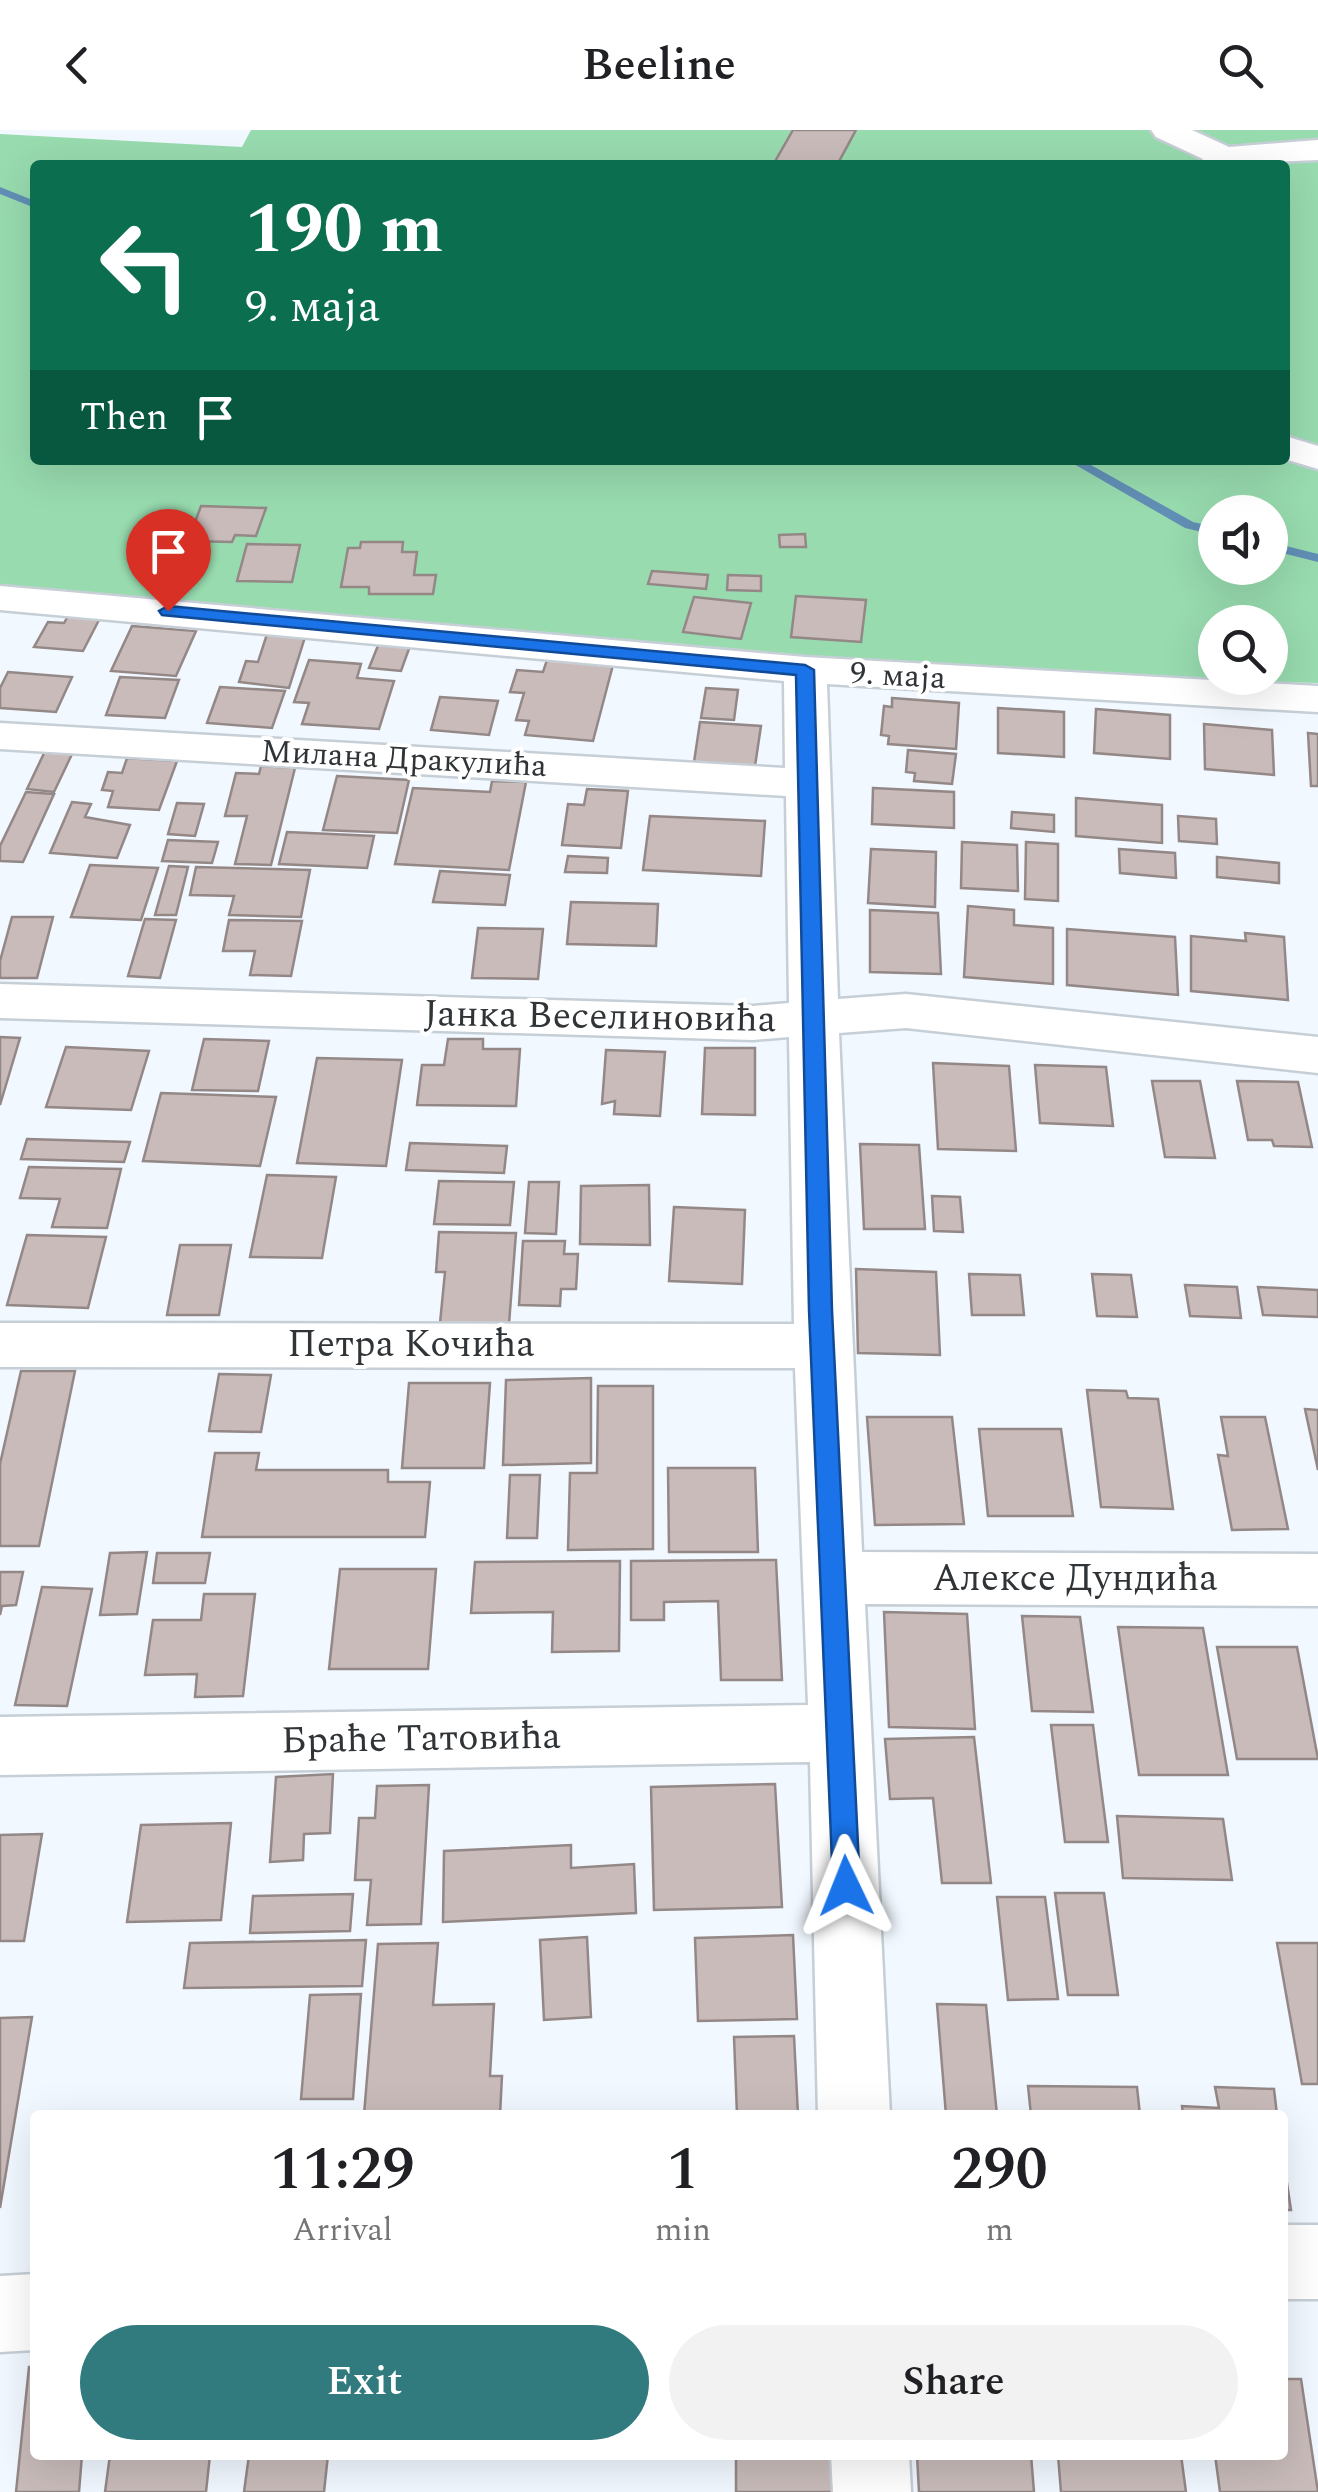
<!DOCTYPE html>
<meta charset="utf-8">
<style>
body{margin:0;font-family:Spectral,serif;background:#f2f2f2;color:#202124;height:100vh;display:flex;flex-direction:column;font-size:38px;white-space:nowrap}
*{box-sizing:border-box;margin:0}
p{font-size:32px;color:#757577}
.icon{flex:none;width:55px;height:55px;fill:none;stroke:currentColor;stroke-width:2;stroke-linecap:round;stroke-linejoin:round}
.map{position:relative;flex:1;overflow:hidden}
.sheet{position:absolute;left:30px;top:1980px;width:1258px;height:350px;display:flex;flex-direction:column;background:#fff;border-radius:10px;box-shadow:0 10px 40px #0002}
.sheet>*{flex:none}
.guide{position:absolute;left:30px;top:30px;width:1260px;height:305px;border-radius:10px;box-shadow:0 10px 40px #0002;background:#0b6e4f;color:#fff;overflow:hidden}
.buttons{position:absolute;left:1198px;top:365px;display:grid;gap:20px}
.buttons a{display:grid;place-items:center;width:90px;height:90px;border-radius:50%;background:#fff;box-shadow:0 10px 40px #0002;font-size:50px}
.pin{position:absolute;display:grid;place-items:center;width:85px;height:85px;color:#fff;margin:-102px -42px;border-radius:50% 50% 50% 0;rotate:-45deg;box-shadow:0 0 10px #0007}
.pin .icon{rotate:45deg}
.me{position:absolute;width:110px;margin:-55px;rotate:358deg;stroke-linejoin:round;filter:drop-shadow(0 0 8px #0008)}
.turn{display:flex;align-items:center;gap:35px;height:210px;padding:0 50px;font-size:45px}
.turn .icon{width:130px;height:130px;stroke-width:2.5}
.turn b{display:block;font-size:70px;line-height:85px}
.then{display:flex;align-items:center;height:95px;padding:0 50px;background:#0003;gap:20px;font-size:38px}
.eta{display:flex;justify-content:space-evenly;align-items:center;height:170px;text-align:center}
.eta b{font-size:60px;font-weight:600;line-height:70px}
.primary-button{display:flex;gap:20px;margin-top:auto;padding:20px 50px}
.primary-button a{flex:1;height:115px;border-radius:60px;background:#317a7e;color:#fff;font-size:40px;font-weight:600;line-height:115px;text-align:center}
.primary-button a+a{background:#f2f2f2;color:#202124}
header{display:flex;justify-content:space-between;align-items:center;height:130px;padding:0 50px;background:#fff;font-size:45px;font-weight:600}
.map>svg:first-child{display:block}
.green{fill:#98dbaf;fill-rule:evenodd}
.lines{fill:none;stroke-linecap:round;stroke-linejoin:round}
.stream{fill:#628fb6;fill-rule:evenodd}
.building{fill:#c8bbba;stroke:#948887;stroke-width:2.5}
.minor-casing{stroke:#c6cfd6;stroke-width:5}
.minor{fill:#fff;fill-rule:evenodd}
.route{fill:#1a73e8;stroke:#114b97;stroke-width:2.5}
.labels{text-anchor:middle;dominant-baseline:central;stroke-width:8;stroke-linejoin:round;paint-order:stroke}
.far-street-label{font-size:32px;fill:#303437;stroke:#fff}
.street-label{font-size:38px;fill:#303437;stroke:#fff}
</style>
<header><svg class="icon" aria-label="back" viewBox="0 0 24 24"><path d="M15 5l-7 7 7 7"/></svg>Beeline<svg class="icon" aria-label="search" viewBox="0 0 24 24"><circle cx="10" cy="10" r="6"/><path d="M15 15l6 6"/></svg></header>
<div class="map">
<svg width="1318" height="2362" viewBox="0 0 1318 2362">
<rect width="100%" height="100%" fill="#f1f8ff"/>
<path class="green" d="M251,0H1318V553L805,540L0,468V4L242,17ZM35,35H1285V330H35ZM1215,382H1270V438H1215ZM1215,492H1270V548H1215Z"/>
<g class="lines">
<g class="stream">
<polygon points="0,57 35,71 35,78 0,64"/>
<polygon points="1067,330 1082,330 1193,392 1215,397 1215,405 1185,398"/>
<polygon points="1270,412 1318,424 1318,432 1270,420"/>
</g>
</g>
<g class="building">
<polygon points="793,0 856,0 837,35 773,35"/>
<polygon points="201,376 266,378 256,406 235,405 232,412 188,411"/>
<polygon points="805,404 806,417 780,417 779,405"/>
<polygon points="361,412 403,412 402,422 417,422 414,445 436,445 433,464 369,464 369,457 341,457 348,418 360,418"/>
<polygon points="247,414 300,415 292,452 237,451"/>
<polygon points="652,441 708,445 706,459 648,454"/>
<polygon points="728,445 761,446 761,461 727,460"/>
<polygon points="796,466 866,470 861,512 791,507"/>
<polygon points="694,467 751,473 741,509 683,502"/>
<polygon points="68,486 100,488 83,521 34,517 48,492 64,493"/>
<polygon points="132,496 196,501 176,546 111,541"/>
<polygon points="267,504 305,507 289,558 239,552 246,531 258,532"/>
<polygon points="379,513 410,516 401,541 369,538"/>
<polygon points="309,530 361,534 357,548 394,551 379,599 302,594 309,573 294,572"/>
<polygon points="547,530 613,535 593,611 525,605 529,591 516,590 524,563 510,562 517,540 543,542"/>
<polygon points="8,542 72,547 56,582 0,578 0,558"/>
<polygon points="120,547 179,550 165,588 106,585"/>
<polygon points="220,557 285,561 272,598 207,593"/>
<polygon points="706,558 738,560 734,590 701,588"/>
<polygon points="440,567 498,571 489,605 431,600"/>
<polygon points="892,568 959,573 956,619 888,614 889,606 881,605 884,576 892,577"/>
<polygon points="998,578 1064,582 1064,627 998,623"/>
<polygon points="1096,579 1170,585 1170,629 1094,623"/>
<polygon points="700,592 761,596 755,636 694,632"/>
<polygon points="1204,594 1272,600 1274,645 1205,639"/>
<polygon points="1308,603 1318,604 1318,656 1311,656"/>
<polygon points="46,619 73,622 54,662 27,659"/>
<polygon points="908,620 956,624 952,654 914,651 915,643 906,642"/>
<polygon points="127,628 177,631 159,680 108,677 113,661 102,660 108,642 122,643"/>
<polygon points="261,636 295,638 271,735 235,734 247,686 225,686 236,643 259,644"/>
<polygon points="337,646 409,650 397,703 323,700"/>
<polygon points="492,651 526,652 509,740 395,734 413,658 490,662"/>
<polygon points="873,658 954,662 954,698 872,694"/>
<polygon points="587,659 628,661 621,718 562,715 568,674 584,675"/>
<polygon points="26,662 54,664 23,732 0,731 0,716"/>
<polygon points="1076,668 1162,675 1162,713 1076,706"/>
<polygon points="72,672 91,674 85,687 130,695 117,728 50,723"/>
<polygon points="177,673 204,674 195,706 168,704"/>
<polygon points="1012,682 1054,685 1054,702 1011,698"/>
<polygon points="650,686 765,691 761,746 643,740"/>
<polygon points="1178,686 1216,689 1217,714 1179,711"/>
<polygon points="287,702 374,706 367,738 279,734"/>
<polygon points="168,710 218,712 212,733 162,731"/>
<polygon points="962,712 1017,715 1018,761 961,758"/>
<polygon points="1026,712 1058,714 1058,771 1025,769"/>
<polygon points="871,719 936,722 935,777 868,773"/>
<polygon points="1119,719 1175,723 1176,748 1120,743"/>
<polygon points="568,726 608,728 607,743 565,742"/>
<polygon points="1217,727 1279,733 1279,753 1217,747"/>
<polygon points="90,735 158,738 141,790 71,787"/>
<polygon points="169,736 188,737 176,785 155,785"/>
<polygon points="196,737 310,740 301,787 229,785 234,766 190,765"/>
<polygon points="440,741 510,745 505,775 433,772"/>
<polygon points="571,772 658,774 656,816 567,814"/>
<polygon points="968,776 1014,780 1014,795 1053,798 1053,854 964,847"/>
<polygon points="870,780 938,783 941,844 870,842"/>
<polygon points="12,787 53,787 37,848 0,848 0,831"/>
<polygon points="145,789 176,790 160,848 128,846"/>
<polygon points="229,790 302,791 291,846 250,845 255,821 223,821"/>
<polygon points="478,798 543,799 538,849 472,848"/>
<polygon points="1067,799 1175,807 1178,865 1067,855"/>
<polygon points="1245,803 1284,807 1288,870 1191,861 1191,806 1246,811"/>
<polygon points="0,907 20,908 0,975"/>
<polygon points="204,909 269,911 258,961 192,960"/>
<polygon points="448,909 483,909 483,919 520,919 516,976 417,975 422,935 444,935"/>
<polygon points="66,917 149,921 131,980 46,977"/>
<polygon points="705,918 755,918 755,985 702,984"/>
<polygon points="606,920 665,922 660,986 614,984 615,971 602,974"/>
<polygon points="317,928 402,930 386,1036 297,1033"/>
<polygon points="933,933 1009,936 1016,1021 938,1019"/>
<polygon points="1035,935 1106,937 1113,996 1040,993"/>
<polygon points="1152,951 1200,951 1215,1028 1165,1027"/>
<polygon points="1237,951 1298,952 1312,1017 1274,1016 1272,1010 1248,1010"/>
<polygon points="161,963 276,967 260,1036 143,1031"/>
<polygon points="27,1009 130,1012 124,1032 21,1029"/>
<polygon points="410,1013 507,1016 504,1043 406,1040"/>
<polygon points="860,1014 919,1015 925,1099 864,1099"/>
<polygon points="29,1037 121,1039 107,1098 52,1097 60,1069 20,1068"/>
<polygon points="267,1045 336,1047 322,1128 250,1127"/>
<polygon points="439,1051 514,1052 510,1095 434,1094"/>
<polygon points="529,1052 559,1052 556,1104 525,1103"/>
<polygon points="649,1055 650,1115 580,1114 581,1056"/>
<polygon points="932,1066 960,1067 963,1102 934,1101"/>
<polygon points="674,1077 745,1080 742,1154 669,1151"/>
<polygon points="439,1102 516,1103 509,1194 440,1193 445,1142 436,1142"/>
<polygon points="27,1105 106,1107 88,1178 7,1175"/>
<polygon points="523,1111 565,1111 564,1124 578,1124 576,1159 561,1159 560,1176 519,1175"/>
<polygon points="180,1115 231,1115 219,1185 167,1185"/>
<polygon points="856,1139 936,1142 940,1225 858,1223"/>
<polygon points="969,1144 1020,1145 1024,1185 972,1185"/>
<polygon points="1092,1144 1131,1145 1137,1187 1097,1186"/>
<polygon points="1185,1155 1237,1157 1241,1188 1190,1186"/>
<polygon points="1258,1157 1318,1160 1318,1187 1263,1185"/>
<polygon points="21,1241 75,1241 39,1416 0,1416 0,1334"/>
<polygon points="219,1244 271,1245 261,1302 209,1301"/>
<polygon points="591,1248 591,1333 503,1335 506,1250"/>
<polygon points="409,1253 490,1253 484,1338 402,1338"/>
<polygon points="598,1256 653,1256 653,1419 568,1420 570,1343 597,1343"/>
<polygon points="1087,1260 1126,1261 1128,1268 1158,1269 1173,1379 1101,1377"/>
<polygon points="1305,1279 1318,1280 1318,1340"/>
<polygon points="867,1287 952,1287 964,1394 875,1395"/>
<polygon points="1221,1287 1265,1287 1288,1399 1232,1400 1218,1325 1228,1326"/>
<polygon points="979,1299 1061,1299 1073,1386 988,1386"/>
<polygon points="215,1323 259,1323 256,1340 388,1340 388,1352 430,1352 425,1407 202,1407"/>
<polygon points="668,1338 755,1338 758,1422 669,1422"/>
<polygon points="510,1345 540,1345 537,1408 507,1408"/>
<polygon points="147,1422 137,1484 100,1485 110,1423"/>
<polygon points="157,1423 210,1423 205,1453 153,1453"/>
<polygon points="776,1430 782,1550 721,1550 718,1471 664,1472 664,1490 631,1490 631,1431"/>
<polygon points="620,1431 619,1521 552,1522 553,1482 471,1483 475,1432"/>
<polygon points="340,1439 436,1439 428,1539 329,1539"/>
<polygon points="0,1442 23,1442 16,1475 2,1476 0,1485"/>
<polygon points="42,1457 92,1459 67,1576 15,1575"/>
<polygon points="204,1464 255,1464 243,1566 195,1567 197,1544 145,1545 153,1490 201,1490"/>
<polygon points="884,1482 967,1484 975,1599 889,1597"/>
<polygon points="1022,1486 1080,1487 1093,1582 1032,1581"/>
<polygon points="1118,1497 1203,1498 1228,1645 1139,1645"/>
<polygon points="1217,1517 1297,1517 1318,1629 1237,1629"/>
<polygon points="1051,1595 1093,1595 1108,1712 1065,1712"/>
<polygon points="974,1607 991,1753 942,1753 933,1668 890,1669 885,1609"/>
<polygon points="333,1644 330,1703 304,1704 303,1730 270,1732 276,1647"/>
<polygon points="775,1654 782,1777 654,1780 651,1657"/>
<polygon points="429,1655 421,1794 367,1795 371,1750 355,1750 359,1688 375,1688 377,1656"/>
<polygon points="1117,1686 1223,1689 1232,1750 1123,1748"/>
<polygon points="231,1693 221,1790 127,1792 141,1695"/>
<polygon points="42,1704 24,1811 0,1811 0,1705"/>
<polygon points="571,1715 571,1738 634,1734 636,1783 443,1792 444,1721"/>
<polygon points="1055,1763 1104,1763 1118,1865 1068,1865"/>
<polygon points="353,1764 350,1801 250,1803 253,1766"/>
<polygon points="997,1767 1045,1767 1058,1869 1008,1870"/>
<polygon points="793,1805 797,1889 698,1891 695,1808"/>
<polygon points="587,1807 591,1887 544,1890 540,1810"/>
<polygon points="366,1810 362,1856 184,1858 190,1813"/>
<polygon points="438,1813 433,1875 494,1874 490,1946 502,1946 500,1985 364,1985 378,1814"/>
<polygon points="1277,1813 1318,1813 1318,1954 1302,1954"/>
<polygon points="361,1864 353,1969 301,1969 310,1865"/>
<polygon points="937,1874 986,1875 997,1985 946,1985"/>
<polygon points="32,1887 0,2078 0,1888"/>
<polygon points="794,1906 798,1985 737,1985 734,1907"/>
<polygon points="1028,1956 1137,1957 1140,1985 1031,1985"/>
<polygon points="1215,1957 1274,1959 1277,1985 1183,1985 1182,1976 1219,1978"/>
<polygon points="303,1982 303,1985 195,1985 196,1984"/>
<polygon points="1282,2020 1291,2080 1282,2080"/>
<polygon points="29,2237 35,2237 35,2325 82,2325 79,2362 16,2362"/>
<polygon points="1282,2249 1301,2249 1318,2362 1220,2362 1215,2325 1282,2325"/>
<polygon points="110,2325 210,2325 206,2362 105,2362"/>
<polygon points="249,2325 328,2325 324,2362 244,2362"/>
<polygon points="736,2325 831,2325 832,2362 736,2362"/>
<polygon points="917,2325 1031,2325 1034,2362 919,2362"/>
<polygon points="1058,2325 1181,2325 1186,2362 1061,2362"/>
</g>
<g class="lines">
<defs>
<g id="minor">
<polygon points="1151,0 1192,0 1229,17 1318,10 1318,30 1199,35 1203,29 1156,7"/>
<polygon points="1285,306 1318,316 1318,339 1285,329"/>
<polygon points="0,456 805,527 1318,556 1318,582 827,554 838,869 906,864 1318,907 1318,943 906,898 839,903 862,1422 1318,1424 1318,1476 865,1474 890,1985 818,1985 810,1632 0,1645 0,1587 808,1575 795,1238 0,1237 0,1193 794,1194 789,907 753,910 0,888 0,854 753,876 789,873 786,666 0,619 0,593 785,638 784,551 0,480"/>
<rect x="1282" y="2095" width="36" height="74"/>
<polygon points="35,2144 35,2220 0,2222 0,2146"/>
<polygon points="831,2325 909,2325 911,2362 833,2362"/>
</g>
</defs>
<use href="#minor" class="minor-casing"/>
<use href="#minor" class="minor"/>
</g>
<polygon class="route" points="168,476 805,535 814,540 832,1180 860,1756 856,1765 846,1768 837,1765 833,1756 809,1180 796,545 162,485 159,481"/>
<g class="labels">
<g class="far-street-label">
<text transform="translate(898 546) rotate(3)">9. маја</text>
<text transform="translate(404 629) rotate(3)">Милана Дракулића</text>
</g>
<g class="street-label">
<text transform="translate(600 887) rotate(1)">Јанка Веселиновића</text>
<text x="411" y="1215">Петра Кочића</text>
<text x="1075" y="1449">Алексе Дундића</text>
<text transform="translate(421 1609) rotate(-1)">Браће Татовића</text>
</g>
</g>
</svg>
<div class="buttons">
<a><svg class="icon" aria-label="sound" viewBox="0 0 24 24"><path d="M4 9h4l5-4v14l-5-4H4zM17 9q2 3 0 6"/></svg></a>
<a><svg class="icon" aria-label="search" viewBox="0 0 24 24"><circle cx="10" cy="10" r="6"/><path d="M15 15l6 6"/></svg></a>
</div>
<div class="pin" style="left:168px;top:481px;background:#d93025"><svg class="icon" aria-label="arrive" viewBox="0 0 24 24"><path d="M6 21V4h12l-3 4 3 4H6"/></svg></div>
<svg class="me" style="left:846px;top:1756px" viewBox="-20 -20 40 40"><path d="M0-17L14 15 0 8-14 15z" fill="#1a73e8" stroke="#fff" stroke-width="4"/></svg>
<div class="guide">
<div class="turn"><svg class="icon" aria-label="left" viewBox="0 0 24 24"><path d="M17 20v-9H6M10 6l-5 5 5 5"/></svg><div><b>190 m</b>9. маја</div></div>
<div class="then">Then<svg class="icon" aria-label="arrive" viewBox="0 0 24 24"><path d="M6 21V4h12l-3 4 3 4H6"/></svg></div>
</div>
<section class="sheet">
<div class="eta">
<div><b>11:29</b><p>Arrival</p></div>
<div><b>1</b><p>min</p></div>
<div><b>290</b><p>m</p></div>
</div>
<div class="primary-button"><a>Exit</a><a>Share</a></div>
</section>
</div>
